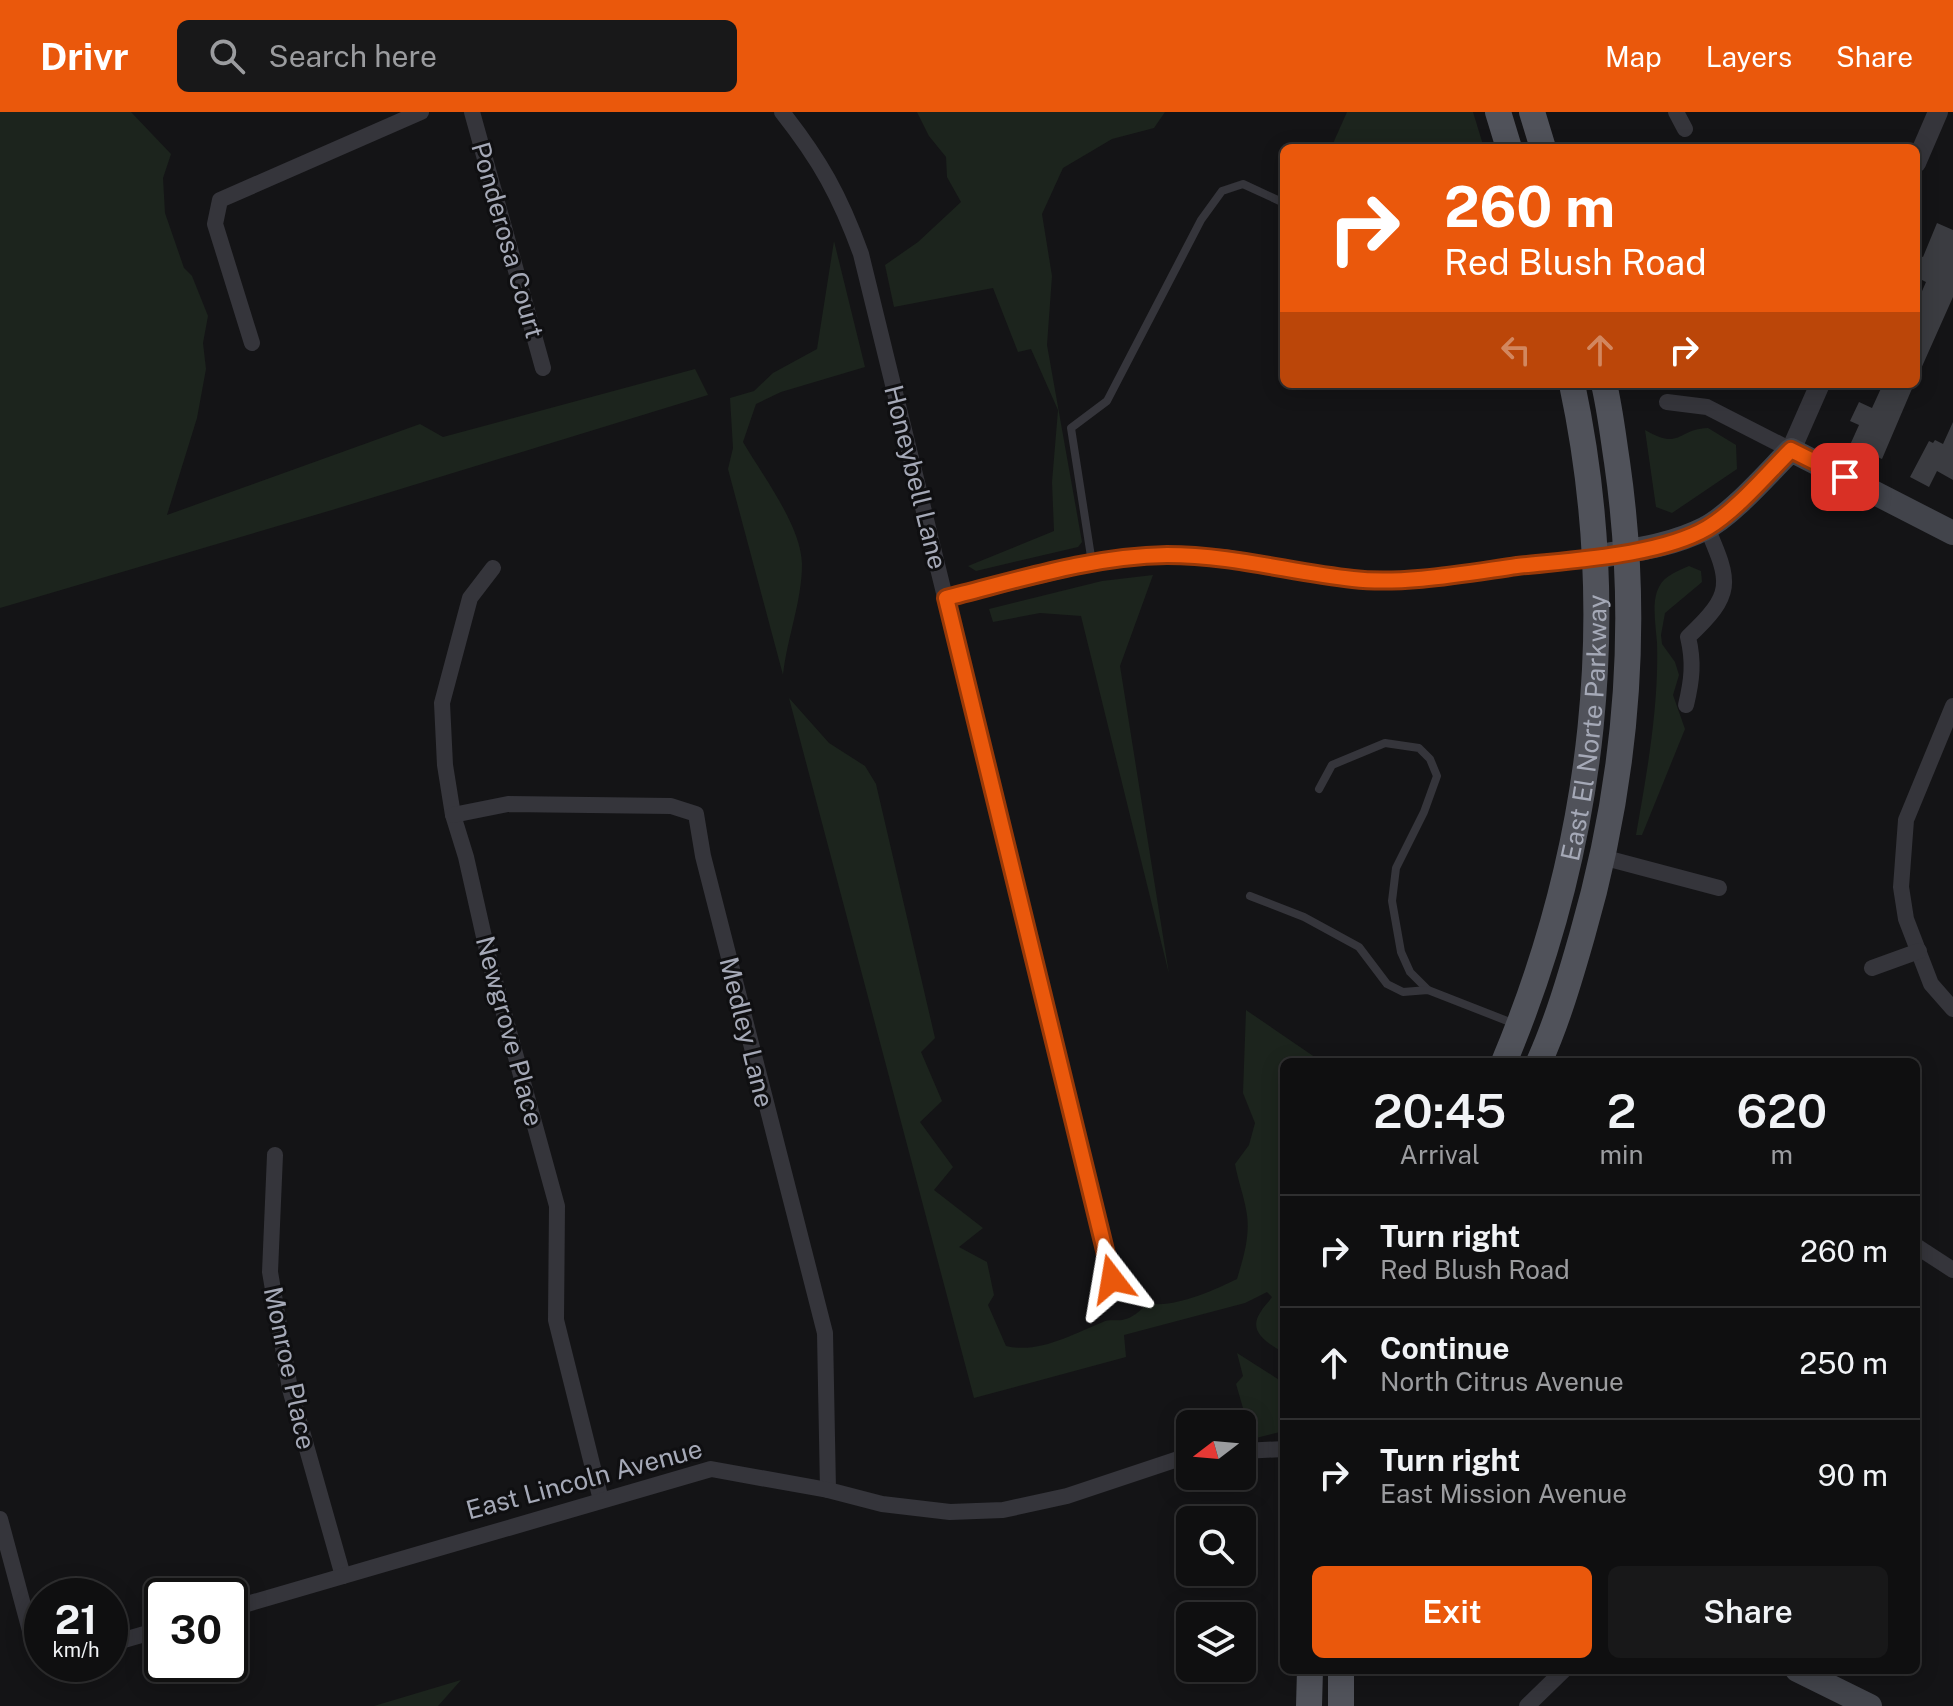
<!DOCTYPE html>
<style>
body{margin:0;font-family:"Public Sans",sans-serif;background:#181819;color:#f1f3f6;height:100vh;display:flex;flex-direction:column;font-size:30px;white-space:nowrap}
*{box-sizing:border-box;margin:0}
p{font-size:26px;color:#9b9c9f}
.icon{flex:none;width:44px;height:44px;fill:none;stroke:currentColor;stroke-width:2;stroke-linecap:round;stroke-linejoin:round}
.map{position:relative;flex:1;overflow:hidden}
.side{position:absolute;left:1280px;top:946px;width:640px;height:616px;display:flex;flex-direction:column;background:#0f0f10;border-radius:12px;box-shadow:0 4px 20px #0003,0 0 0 2px #2f2f30}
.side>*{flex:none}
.banner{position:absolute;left:1280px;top:32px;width:640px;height:244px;border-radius:12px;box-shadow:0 4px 20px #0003,0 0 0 2px #2f2f30;background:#ea580c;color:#fff;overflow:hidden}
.needle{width:52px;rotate:254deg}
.tools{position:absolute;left:1176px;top:1298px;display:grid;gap:16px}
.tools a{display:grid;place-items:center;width:80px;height:80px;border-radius:12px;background:#0f0f10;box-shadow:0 4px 20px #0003,0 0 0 2px #2f2f30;font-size:40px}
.speed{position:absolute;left:24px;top:1466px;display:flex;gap:16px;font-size:40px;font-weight:700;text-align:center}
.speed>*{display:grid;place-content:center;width:104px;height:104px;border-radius:50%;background:#0f0f10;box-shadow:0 4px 20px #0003,0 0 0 2px #2f2f30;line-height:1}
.speed small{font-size:20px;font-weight:400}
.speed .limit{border:4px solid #111;border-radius:12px;background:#fff;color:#111}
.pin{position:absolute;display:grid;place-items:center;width:68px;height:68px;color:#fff;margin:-34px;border-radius:16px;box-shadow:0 4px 12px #0006}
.me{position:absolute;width:88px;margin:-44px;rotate:346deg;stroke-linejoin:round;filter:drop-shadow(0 0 6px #0008)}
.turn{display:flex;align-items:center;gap:28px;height:168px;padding:0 32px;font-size:36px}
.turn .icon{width:104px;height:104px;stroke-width:2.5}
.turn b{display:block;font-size:56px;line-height:68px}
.lanes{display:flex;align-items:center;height:76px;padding:0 32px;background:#0003;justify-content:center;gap:40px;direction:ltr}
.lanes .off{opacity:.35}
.eta{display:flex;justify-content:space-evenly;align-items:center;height:136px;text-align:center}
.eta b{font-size:48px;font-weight:600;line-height:56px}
.action{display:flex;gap:16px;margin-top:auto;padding:16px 32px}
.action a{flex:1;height:92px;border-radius:12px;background:#ea580c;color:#fff;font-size:32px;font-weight:600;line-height:92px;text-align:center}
.action a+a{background:#181819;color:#f1f3f6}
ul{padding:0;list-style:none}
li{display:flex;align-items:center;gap:24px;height:112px;padding:0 32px;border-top:2px solid #2f2f30}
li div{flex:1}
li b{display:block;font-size:30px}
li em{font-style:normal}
header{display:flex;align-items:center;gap:48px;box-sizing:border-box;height:112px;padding:0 40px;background:#ea580c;color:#fff}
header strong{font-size:38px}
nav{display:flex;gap:44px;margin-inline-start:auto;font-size:28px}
.search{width:560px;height:72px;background:#181819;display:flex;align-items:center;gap:20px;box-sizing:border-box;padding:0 28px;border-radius:12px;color:#9b9c9f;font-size:30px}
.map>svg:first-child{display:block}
.green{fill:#1c241d}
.building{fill:#3b3c41}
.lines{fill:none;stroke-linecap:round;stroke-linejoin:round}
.service{stroke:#35353b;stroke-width:8}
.minor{stroke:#35353b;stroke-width:16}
.tertiary{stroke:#35353b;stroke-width:20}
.secondary{stroke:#42444b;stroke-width:24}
.primary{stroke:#50525a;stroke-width:26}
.route-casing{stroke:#983908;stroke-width:20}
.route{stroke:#ea580c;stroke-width:14}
.labels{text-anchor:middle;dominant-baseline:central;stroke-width:6;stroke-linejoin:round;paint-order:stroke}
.street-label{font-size:26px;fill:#a5a9b7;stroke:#0f0f11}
</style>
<header>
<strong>Drivr</strong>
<div class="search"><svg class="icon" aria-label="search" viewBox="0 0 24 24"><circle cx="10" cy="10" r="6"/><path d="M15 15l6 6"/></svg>Search here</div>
<nav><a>Map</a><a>Layers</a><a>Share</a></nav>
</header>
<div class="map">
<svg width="1953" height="1594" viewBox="0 0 1953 1594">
<rect width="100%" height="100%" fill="#141416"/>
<g class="green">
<polygon points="0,0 131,0 171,42 163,66 165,101 184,156 192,164 208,204 203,231 206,257 197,306 167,403 420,312 443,325 695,257 708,283 332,398 0,496"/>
<polygon points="917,0 1165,0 1154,16 1112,27 1063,56 1042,102 1052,164 1047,233 1082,430 1078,435 976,459 968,454 1054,419 1052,370 1058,298 1031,237 1018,240 993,176 894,195 885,153 918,130 961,90 947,65 946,45 929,24"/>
<polygon points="1347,0 1473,0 1484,36 1331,36"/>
<path d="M834,129L865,255L781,280L756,292L743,330C762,363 801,413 802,452C802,489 787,526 783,563L728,357L733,336L730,286L754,279L773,261L817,237Z"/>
<path d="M1708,316L1736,333L1737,357L1672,401L1656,395L1645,318C1681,339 1677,317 1708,316Z"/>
<path d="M1689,454L1701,459L1702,470L1665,501L1661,523L1662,532L1675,550L1679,563L1673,583L1685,617L1642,723H1636C1647,660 1659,595 1657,531C1656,514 1651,490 1659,475C1665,463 1678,459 1689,454Z"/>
<polygon points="1153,463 1120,554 1169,862 1081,504 1040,501 993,510 989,497 1102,469"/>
<path d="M789,586L829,631L865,654L876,672L935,926L921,940L942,989L920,1010L953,1055L934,1078L983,1116L959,1135L987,1150L994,1183L988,1193L1006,1234C1039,1242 1073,1222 1103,1210C1109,1207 1115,1209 1122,1208C1133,1206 1140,1199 1148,1191C1172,1197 1215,1178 1237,1167C1243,1147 1250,1125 1247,1103C1245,1087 1238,1069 1235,1052L1249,1033L1255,1011L1243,981L1246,898L1322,950H1284V1241C1270,1232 1247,1221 1260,1201C1263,1195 1268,1191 1272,1185L1267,1180L1245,1191L1124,1223L1126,1245L974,1286Z"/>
<polygon points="1237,1241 1284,1271 1284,1319 1252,1327 1236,1272 1243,1264"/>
<polygon points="461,1568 438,1594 374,1594"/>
</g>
<g class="building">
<polygon points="1937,111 1953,118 1953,185 1916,268 1916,193 1926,170 1916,165 1916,142 1923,145"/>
<polygon points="1883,272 1914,272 1882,347 1850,333 1859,313 1850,309 1859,290 1872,296"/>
<polygon points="1953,310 1953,368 1937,359 1929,375 1910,365 1929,329 1933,331 1935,328 1943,332"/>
</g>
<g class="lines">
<g class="service">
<polyline points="1092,451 1071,316 1107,289 1201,108 1222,79 1243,72 1284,91"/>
<polyline points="1319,677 1332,653 1385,631 1419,636 1430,647 1437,664 1424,700 1396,756 1392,789 1401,840 1410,860 1428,878"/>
<polyline points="1250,784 1304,805 1359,835 1387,872 1403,880 1428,878 1515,912"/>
</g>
<g class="minor">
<polyline points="472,0 543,256"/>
<path d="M782,0C820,48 840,84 861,142L1112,1167"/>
<polyline points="1676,0 1685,17"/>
<polyline points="252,231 215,112 220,88 421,0"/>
<polyline points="1667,290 1707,295 1791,338"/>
<polyline points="493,456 470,486 442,591 445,653 453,703 466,745 489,847 557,1094 556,1208 601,1388"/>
<polyline points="946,486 1102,449 1164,443 1224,445 1356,468 1427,466 1596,445"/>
<path d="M1686,593C1692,568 1694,550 1688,525C1734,482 1731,471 1707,416"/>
<polyline points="1953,594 1906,708 1901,775 1906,807 1931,872 1953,897"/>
<polyline points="453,703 508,692 671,694 696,702 703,744 825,1221 828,1378"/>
<polyline points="1602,745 1719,776"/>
<polyline points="1872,856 1919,839"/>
<polyline points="275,1043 270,1160 290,1277 343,1464"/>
<polyline points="1916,1134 1953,1158"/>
<polyline points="1242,1339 1284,1337"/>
<polyline points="0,1407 33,1530 42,1538"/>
<polyline points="230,1497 711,1357 828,1378 882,1392 950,1400 1003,1398 1067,1384 1190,1343"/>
<polyline points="110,1532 162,1517"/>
<polyline points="1527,1594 1564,1558"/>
</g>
<g class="tertiary">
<polyline points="1916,51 1938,0"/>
<polyline points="1791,338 1820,272"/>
</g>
<g class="secondary">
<path d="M1596,445C1633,438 1670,434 1704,417C1732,403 1768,361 1791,338L1953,421"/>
<polyline points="1797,1558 1870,1594"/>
</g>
<g class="primary">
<polyline points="1498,0 1509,36"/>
<polyline points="1532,0 1543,36"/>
<path id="s1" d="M1504,950C1595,733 1621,502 1572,272"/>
<path d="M1539,950C1557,910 1570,866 1582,824C1627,669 1640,509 1617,350C1613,324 1610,297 1604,272"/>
<polyline points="1309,1594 1310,1558"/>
<polyline points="1341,1594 1341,1558"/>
</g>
</g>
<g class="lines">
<defs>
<path id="route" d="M1112,1167L946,486C1018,468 1092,444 1167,443C1231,443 1290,460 1353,467C1403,473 1467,461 1517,454C1571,448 1659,444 1707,416C1737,398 1766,363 1791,338L1845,365"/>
</defs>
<use href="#route" class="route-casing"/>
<use href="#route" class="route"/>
</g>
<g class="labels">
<g class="street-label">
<text transform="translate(508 128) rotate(74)">Ponderosa Court</text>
<text transform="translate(916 365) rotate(76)">Honeybell Lane</text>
<text stroke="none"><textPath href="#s1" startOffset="346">East El Norte Parkway</textPath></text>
<text transform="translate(510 919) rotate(75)">Newgrove Place</text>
<text transform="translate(747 920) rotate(76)">Medley Lane</text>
<text transform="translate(290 1256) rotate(78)">Monroe Place</text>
<text transform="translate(584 1367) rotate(-15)">East Lincoln Avenue</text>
</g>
</g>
</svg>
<div class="tools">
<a><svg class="needle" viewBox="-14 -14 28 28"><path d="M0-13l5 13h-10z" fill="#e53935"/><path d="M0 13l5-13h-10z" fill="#9b9c9f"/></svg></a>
<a><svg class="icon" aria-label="search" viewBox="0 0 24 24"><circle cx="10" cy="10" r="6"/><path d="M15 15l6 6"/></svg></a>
<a><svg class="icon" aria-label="layers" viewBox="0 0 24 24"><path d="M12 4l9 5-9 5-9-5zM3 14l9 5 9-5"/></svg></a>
</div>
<div class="speed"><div>21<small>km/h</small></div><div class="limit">30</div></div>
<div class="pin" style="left:1845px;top:365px;background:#d93025"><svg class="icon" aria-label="arrive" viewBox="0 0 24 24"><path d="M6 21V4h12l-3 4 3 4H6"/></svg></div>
<svg class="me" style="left:1112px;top:1167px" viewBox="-20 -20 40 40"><path d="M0-17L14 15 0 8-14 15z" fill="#ea580c" stroke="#fff" stroke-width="4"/></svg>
<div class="banner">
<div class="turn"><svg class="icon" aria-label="right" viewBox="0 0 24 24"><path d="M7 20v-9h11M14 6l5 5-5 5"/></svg><div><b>260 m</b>Red Blush Road</div></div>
<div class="lanes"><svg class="icon off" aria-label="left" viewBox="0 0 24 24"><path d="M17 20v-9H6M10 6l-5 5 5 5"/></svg><svg class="icon off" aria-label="ahead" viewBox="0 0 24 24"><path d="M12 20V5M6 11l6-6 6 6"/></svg><svg class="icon" aria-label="right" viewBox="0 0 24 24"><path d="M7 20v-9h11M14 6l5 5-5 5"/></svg></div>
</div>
<section class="side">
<div class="eta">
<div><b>20:45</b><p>Arrival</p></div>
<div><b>2</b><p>min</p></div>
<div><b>620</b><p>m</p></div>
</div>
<ul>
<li><svg class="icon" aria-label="right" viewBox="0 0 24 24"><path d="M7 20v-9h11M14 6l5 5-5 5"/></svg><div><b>Turn right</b><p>Red Blush Road</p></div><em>260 m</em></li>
<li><svg class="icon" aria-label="ahead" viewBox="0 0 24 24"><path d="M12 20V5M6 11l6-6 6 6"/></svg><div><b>Continue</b><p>North Citrus Avenue</p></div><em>250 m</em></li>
<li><svg class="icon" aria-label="right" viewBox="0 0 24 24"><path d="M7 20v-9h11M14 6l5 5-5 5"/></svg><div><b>Turn right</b><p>East Mission Avenue</p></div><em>90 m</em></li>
</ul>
<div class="action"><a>Exit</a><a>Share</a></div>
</section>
</div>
